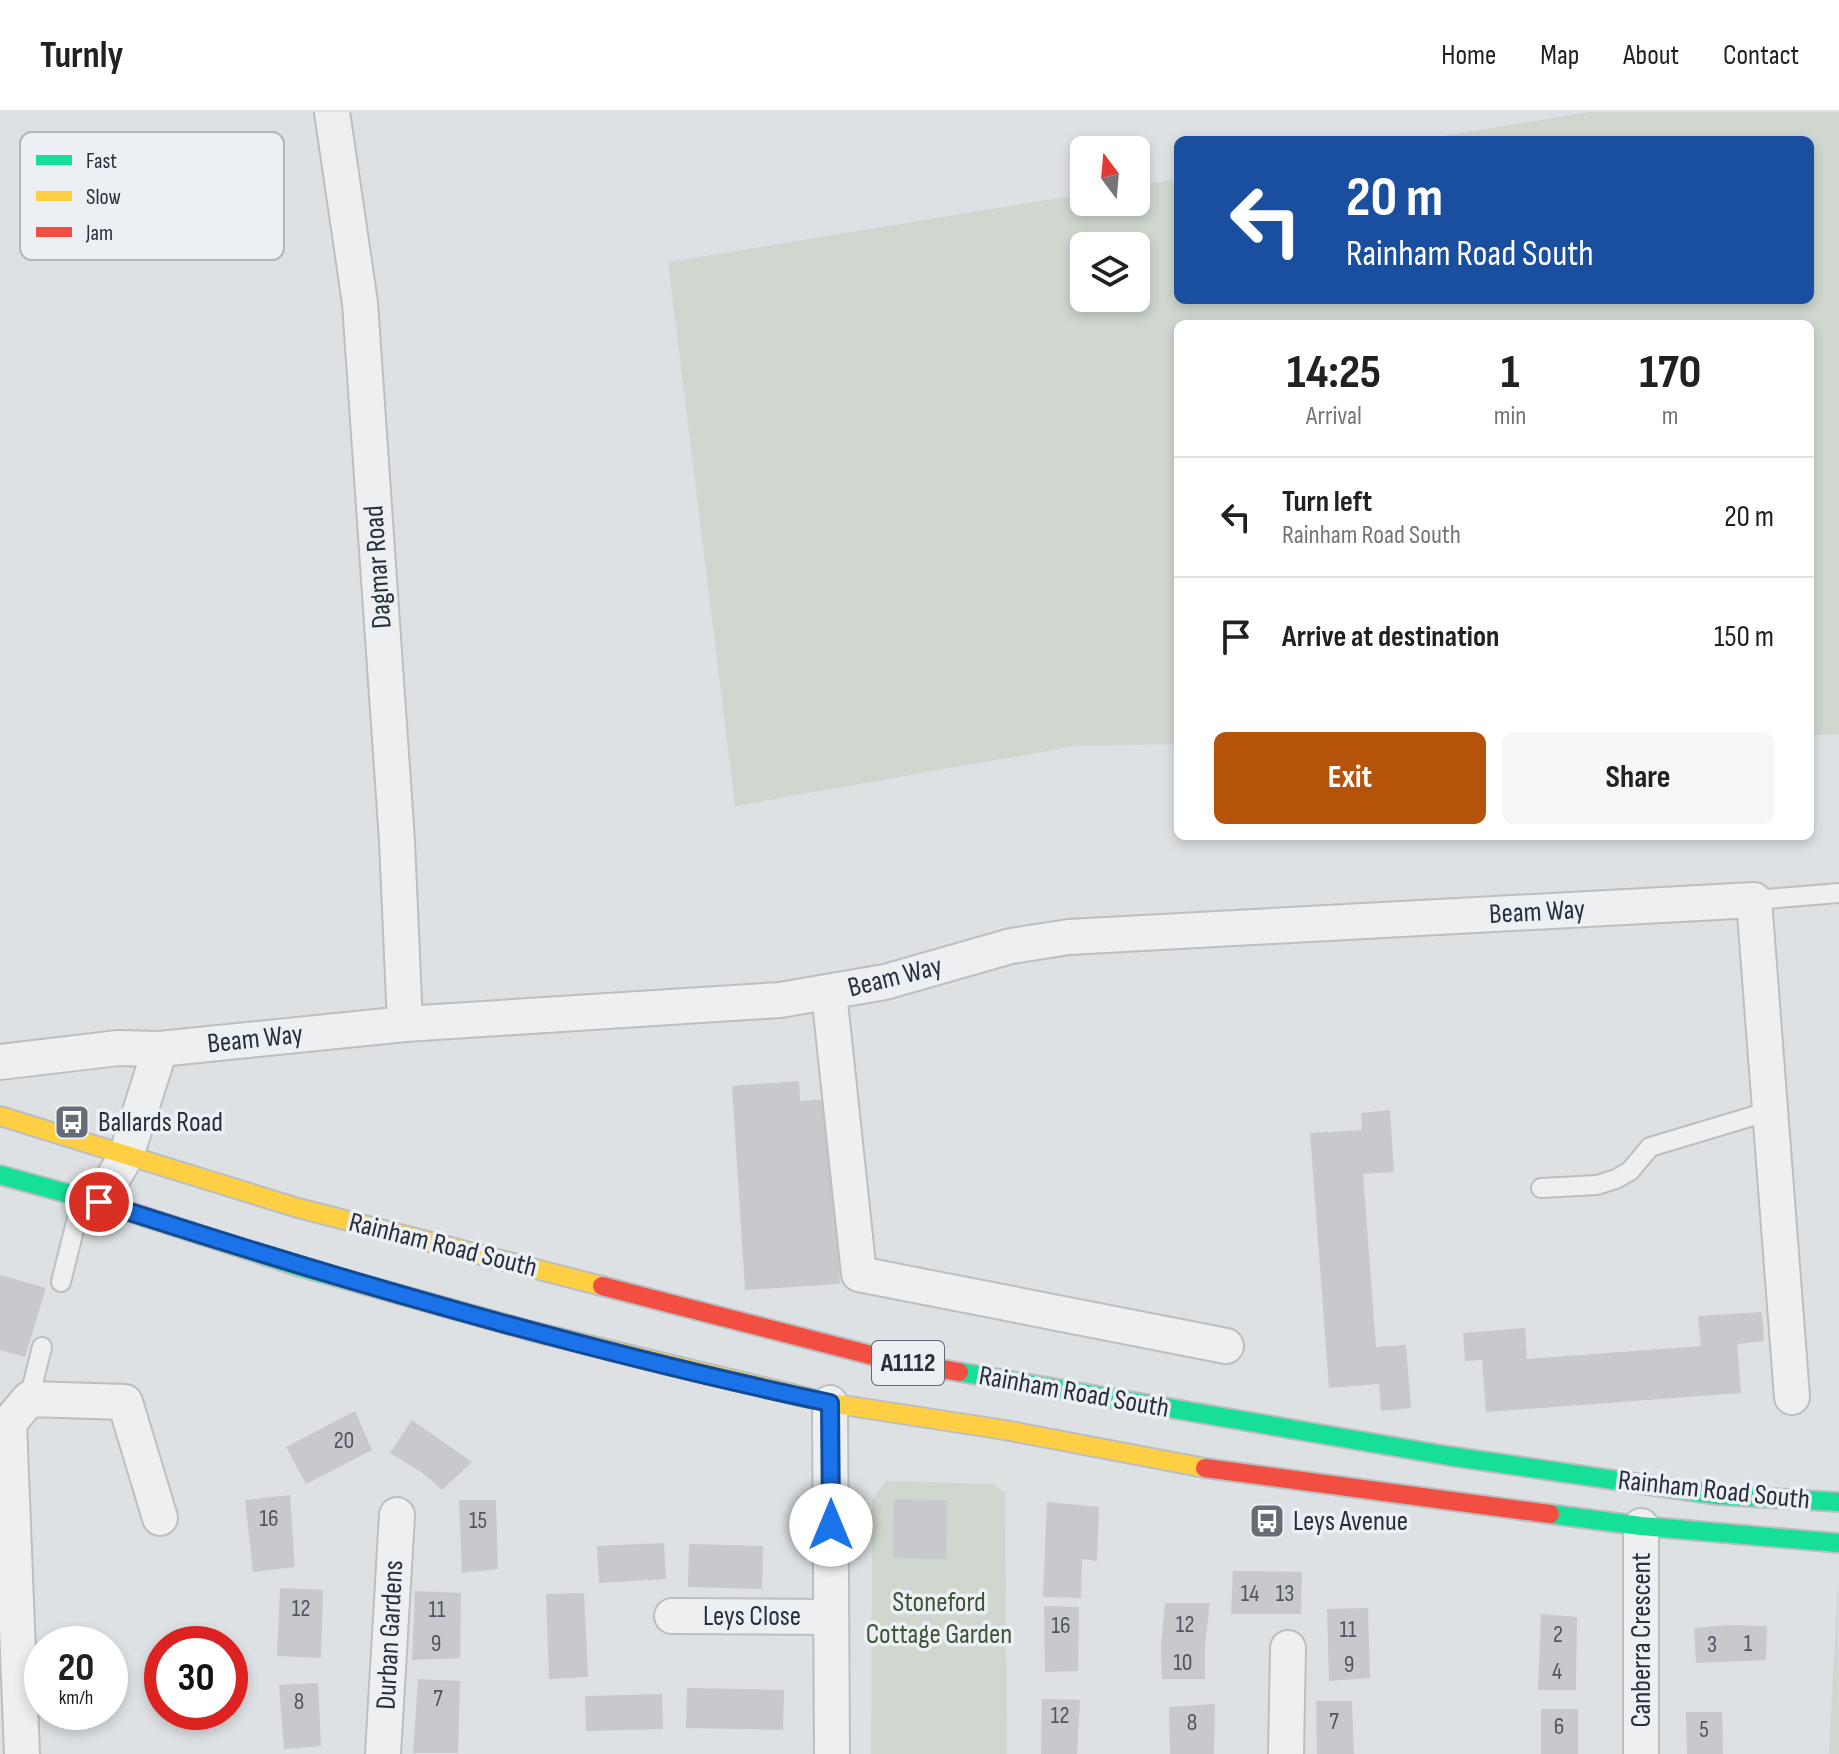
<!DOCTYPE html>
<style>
body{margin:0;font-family:"Sofia Sans Condensed",sans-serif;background:#f6f6f6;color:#202124;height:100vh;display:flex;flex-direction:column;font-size:30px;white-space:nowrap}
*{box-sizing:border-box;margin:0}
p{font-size:26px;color:#757577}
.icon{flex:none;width:44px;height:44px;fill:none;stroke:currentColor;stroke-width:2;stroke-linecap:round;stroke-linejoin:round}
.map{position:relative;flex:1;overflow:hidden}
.details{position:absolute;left:1174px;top:208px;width:640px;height:520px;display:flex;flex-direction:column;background:#fff;border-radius:12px;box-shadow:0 4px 12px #0003}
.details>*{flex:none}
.guide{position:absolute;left:1174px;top:24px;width:640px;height:168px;border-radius:12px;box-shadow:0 4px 12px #0003;background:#1a4fa0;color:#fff;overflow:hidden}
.needle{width:52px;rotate:344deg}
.fabs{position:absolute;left:1070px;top:24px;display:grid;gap:16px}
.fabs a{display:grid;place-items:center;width:80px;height:80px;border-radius:12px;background:#fff;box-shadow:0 4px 12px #0003;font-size:40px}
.speed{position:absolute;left:24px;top:1514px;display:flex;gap:16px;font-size:40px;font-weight:700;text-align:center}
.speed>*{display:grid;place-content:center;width:104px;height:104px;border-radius:50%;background:#fff;box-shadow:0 4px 12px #0003;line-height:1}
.speed small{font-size:20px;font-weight:400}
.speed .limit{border:12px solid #d22;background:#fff;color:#111}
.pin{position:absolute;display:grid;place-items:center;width:68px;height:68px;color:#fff;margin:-34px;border:4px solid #fff;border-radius:50%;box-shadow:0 2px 8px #0007}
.me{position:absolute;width:88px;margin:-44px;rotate:0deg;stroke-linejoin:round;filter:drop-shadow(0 0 6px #0008)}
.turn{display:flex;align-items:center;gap:28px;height:168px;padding:0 40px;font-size:36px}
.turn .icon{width:104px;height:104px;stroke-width:2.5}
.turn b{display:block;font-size:56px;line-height:68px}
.eta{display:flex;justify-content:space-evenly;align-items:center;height:136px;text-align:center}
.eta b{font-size:48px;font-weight:700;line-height:56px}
.cta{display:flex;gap:16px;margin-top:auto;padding:16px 40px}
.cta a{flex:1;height:92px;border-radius:12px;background:#b45309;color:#fff;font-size:32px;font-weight:700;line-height:92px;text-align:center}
.cta a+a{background:#f6f6f6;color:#202124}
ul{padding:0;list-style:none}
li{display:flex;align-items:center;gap:24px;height:120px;padding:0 40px;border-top:2px solid #e0e0e0}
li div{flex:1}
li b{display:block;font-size:30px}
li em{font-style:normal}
header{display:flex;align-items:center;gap:48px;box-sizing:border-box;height:112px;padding:0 40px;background:#fff;border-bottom:2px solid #e0e0e0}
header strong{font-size:38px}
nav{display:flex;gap:44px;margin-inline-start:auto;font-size:28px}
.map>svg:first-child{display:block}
.green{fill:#cfd7cf;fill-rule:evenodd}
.building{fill:#c7c9cc}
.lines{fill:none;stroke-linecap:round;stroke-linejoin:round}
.lane-casing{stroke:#bcbfc2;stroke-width:22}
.street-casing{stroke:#bcbfc2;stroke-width:38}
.fast-casing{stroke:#bbbec1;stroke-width:22}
.slow-casing{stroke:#bbbec1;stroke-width:22}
.jam-casing{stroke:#bbbec1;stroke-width:22}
.lane{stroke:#eeeff0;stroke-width:18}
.street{stroke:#eeeff0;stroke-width:34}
.fast{stroke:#16e098;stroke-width:18}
.slow{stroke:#ffcf43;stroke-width:18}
.jam{stroke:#f24e42;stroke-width:18}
.route-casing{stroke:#114b97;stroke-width:20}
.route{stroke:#1a73e8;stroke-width:14}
.labels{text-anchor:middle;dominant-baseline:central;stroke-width:7;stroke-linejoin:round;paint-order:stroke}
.number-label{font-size:24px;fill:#505660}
.shield{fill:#eceff4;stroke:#626972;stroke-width:2}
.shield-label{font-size:26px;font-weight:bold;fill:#272f3b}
.street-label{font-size:28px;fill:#272f3b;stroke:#eceff4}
.poi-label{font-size:28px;fill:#272f3b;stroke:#eceff4;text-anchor:start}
.park-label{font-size:28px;fill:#3c5635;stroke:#eceff4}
.key{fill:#eceff4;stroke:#b1b5bc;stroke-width:2}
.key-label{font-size:22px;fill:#272f3b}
</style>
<header>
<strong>Turnly</strong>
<nav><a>Home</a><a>Map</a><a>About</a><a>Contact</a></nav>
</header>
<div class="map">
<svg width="1839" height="1642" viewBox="0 0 1839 1642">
<rect width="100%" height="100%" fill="#dee1e4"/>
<g class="green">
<path d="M1590,0H1839V622L1810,623V212H1178V632L1075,634L735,694L668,150L1084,82V90H1136V74L1178,67V188H1810V28H1418ZM1084,134H1136V186H1084Z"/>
<polygon points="886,1369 994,1372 1005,1381 1007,1642 871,1642 872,1388"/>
<polygon points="1838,1468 1839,1642 1829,1642"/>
</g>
<g class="building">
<polygon points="799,969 800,989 829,987 840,1172 745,1178 732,974"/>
<polygon points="1390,998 1394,1060 1363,1062 1376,1235 1406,1233 1411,1296 1381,1299 1379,1272 1329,1276 1310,1021 1362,1018 1361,1001"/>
<polygon points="0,1163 46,1176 25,1245 0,1238"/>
<polygon points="1762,1200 1764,1229 1737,1232 1741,1281 1486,1300 1482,1248 1465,1249 1463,1221 1525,1216 1527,1247 1701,1234 1698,1204"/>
<polygon points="355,1299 372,1338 306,1372 286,1335"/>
<polygon points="412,1308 472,1350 442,1378 421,1360 390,1341"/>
<polygon points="290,1383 295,1455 253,1460 245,1388"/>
<polygon points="894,1387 947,1388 946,1447 893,1446"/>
<polygon points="459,1388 496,1388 498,1457 462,1461"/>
<polygon points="1047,1390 1099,1395 1097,1449 1082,1447 1081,1486 1043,1485"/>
<polygon points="664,1431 666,1467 599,1471 597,1434"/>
<polygon points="689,1432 763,1434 762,1477 688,1475"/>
<polygon points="1233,1459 1302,1460 1301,1502 1231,1502"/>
<polygon points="280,1476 323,1478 321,1546 277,1544"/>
<polygon points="415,1479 461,1481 460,1546 412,1548"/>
<polygon points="584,1481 588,1565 549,1567 546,1482"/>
<polygon points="1165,1491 1210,1491 1205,1532 1205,1567 1162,1567 1161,1533"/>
<polygon points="1044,1494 1079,1495 1078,1559 1045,1560"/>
<polygon points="1368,1496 1370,1566 1329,1569 1327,1497"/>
<polygon points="1541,1502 1577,1505 1576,1578 1538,1578"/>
<polygon points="1729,1513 1767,1514 1766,1548 1696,1551 1694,1516"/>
<polygon points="418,1567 460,1569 458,1641 413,1641"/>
<polygon points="318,1571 321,1634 284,1637 279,1573"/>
<polygon points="687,1576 784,1578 783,1618 686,1616"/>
<polygon points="662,1582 663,1617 586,1619 585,1584"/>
<polygon points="1042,1587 1080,1588 1077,1642 1041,1642"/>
<polygon points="1316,1589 1352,1589 1354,1642 1317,1642"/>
<polygon points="1215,1592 1214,1642 1170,1642 1169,1595"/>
<rect x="1541" y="1597" width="37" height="45"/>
<polygon points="1686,1600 1722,1600 1723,1642 1687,1642"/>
</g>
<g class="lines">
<defs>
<g id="lane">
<polyline points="1754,788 1839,781"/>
<polyline points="1541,1076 1597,1073 1616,1067 1630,1059 1650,1035 1770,999"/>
<polyline points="61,1170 82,1086"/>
<polyline points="29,1287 42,1235"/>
</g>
<g id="street">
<polyline points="332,0 360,191 397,729 405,912"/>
<polyline points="829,881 859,1162 1226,1234"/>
<polyline points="0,950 118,936 160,937 405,912 780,888 885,870 1011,834 1069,825 1754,788 1792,1285"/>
<polyline points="99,1090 126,1044 160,937"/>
<polyline points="830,1291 832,1642"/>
<polyline points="1641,1414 1641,1642"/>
<polyline points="672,1504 831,1505"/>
<polyline points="22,1642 9,1311 29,1287 125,1290 160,1406"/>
<polyline points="383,1642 397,1403"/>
<polyline points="1286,1642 1288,1536"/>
</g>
<g id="fast">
<polyline points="0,1063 99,1090 300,1155 531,1219"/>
<polyline points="959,1260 1449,1344 1717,1383 1839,1390"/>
<polyline points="1550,1402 1641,1414 1839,1431"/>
</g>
<g id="slow">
<polyline points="0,1004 298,1096 602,1174"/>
<polyline points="531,1219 830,1291 1005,1318 1205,1356"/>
</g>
<g id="jam">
<polyline points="602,1174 890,1248 959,1260"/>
<polyline points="1205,1356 1550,1402"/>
</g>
</defs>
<use href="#lane" class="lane-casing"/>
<use href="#street" class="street-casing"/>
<use href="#fast" class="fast-casing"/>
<use href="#slow" class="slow-casing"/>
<use href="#jam" class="jam-casing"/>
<use href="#lane" class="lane"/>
<use href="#street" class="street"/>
<use href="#fast" class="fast"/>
<use href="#slow" class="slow"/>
<use href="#jam" class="jam"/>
</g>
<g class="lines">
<defs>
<path id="route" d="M99,1090C339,1168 583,1239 830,1291L831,1413"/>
</defs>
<use href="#route" class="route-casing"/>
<use href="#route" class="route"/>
</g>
<defs>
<symbol id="bus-square" viewBox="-11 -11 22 22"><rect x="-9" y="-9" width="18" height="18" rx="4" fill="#676d76" stroke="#eceff4"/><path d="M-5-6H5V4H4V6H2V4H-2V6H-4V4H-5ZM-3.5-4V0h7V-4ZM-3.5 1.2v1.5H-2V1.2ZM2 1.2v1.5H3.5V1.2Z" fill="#fff"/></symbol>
</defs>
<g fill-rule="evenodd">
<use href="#bus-square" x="52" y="990" width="40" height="40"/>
<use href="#bus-square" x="1247" y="1389" width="40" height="40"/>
</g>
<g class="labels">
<g class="number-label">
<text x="344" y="1328">20</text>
<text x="269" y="1406">16</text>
<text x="478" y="1408">15</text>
<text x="1250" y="1481">14</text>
<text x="1285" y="1481">13</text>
<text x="301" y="1496">12</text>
<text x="437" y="1497">11</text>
<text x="1185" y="1512">12</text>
<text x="1061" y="1513">16</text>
<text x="1348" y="1517">11</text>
<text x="1558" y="1522">2</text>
<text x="436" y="1531">9</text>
<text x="1748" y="1531">1</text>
<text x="1712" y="1532">3</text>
<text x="1183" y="1550">10</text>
<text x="1349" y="1552">9</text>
<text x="1557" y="1559">4</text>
<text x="438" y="1586">7</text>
<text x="299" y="1589">8</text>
<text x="1060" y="1603">12</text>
<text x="1334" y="1609">7</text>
<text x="1192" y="1610">8</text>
<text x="1559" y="1614">6</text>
<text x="1704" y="1617">5</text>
</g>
<rect class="shield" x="872" y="1229" width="72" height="44" rx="6"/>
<g class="shield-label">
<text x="908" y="1251">A1112</text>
</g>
<g class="street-label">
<text transform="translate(378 455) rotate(-94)">Dagmar Road</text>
<text transform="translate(1537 800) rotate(-3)">Beam Way</text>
<text transform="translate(895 865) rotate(-14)">Beam Way</text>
<text transform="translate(255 927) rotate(-6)">Beam Way</text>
<text transform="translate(443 1133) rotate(14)">Rainham Road South</text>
<text transform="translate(1074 1280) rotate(10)">Rainham Road South</text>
<text transform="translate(1714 1378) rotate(6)">Rainham Road South</text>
<text x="752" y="1504">Leys Close</text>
<text transform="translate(390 1523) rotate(-87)">Durban Gardens</text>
<text transform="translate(1641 1528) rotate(-90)">Canberra Crescent</text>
</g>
<g class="poi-label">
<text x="98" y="1010">Ballards Road</text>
<text x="1293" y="1409">Leys Avenue</text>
</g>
<g class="park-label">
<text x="939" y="1490">Stoneford<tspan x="939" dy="32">Cottage Garden</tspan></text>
</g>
</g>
<rect x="20" y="20" width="264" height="128" rx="12" class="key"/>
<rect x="36" y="43" width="36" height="10" fill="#16e098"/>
<rect x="36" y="79" width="36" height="10" fill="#ffcf43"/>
<rect x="36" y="115" width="36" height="10" fill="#f24e42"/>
<g class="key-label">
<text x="86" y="56">Fast</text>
<text x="86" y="92">Slow</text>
<text x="86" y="128">Jam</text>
</g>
</svg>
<div class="fabs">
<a><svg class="needle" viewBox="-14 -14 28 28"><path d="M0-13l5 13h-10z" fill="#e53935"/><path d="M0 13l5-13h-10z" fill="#757577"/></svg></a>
<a><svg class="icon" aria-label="layers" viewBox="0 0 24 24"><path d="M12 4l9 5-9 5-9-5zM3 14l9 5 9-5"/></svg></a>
</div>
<div class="speed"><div>20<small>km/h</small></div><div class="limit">30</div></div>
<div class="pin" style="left:99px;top:1090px;background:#d93025"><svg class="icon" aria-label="arrive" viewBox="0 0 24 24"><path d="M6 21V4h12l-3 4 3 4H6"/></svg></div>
<svg class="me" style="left:831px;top:1413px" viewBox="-20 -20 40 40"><circle r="19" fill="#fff"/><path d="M0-13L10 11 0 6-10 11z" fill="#1a73e8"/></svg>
<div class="guide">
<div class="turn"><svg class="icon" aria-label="left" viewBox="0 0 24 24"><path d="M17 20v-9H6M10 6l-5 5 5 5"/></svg><div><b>20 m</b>Rainham Road South</div></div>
</div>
<section class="details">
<div class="eta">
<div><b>14:25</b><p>Arrival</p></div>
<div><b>1</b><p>min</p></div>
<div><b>170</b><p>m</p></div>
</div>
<ul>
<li><svg class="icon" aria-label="left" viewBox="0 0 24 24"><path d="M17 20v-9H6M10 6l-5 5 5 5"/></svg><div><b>Turn left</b><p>Rainham Road South</p></div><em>20 m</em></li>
<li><svg class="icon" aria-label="arrive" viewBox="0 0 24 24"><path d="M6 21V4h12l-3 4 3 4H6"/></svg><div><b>Arrive at destination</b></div><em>150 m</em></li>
</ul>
<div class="cta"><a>Exit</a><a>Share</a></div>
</section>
</div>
